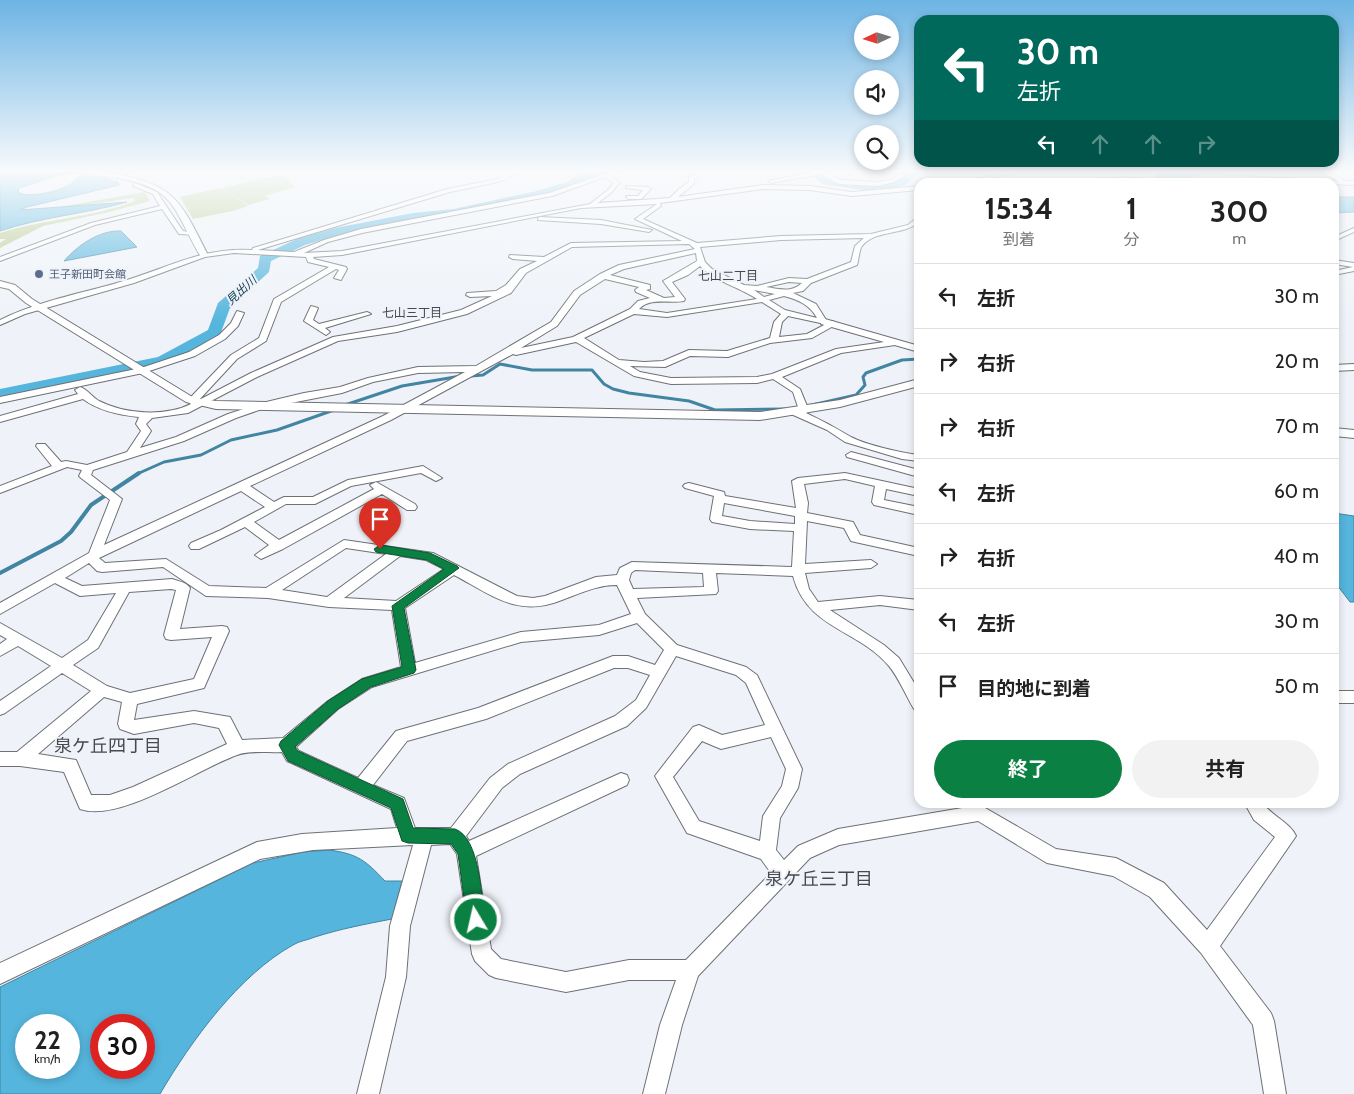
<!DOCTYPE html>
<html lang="ja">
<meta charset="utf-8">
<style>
body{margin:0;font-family:Cabin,"Noto Sans JP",sans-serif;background:#f2f2f2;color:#222;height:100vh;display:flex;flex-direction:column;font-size:19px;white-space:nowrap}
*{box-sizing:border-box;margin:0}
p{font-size:16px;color:#767676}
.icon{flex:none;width:28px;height:28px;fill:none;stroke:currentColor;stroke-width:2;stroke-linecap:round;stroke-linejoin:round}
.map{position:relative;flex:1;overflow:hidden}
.side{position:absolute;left:914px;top:178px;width:425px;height:630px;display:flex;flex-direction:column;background:#fff;border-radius:15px;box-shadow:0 2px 8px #0003}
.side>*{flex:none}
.banner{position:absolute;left:914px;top:15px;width:425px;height:152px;border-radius:15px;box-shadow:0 2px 8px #0003;background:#00695c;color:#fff;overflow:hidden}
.needle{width:32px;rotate:266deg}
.buttons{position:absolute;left:854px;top:15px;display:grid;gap:10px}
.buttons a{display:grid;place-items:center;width:45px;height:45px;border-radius:50%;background:#fff;box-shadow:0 2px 8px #0003;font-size:25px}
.speed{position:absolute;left:15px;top:1014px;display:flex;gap:10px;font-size:25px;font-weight:700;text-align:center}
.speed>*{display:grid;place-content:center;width:65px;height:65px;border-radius:50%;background:#fff;box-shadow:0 2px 8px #0003;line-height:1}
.speed small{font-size:12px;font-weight:400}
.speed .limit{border:8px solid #d22;background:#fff;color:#111}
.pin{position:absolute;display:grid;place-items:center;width:42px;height:42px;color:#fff;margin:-51px -21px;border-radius:50% 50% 50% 0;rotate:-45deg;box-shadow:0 0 5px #0007}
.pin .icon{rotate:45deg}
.me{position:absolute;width:55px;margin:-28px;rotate:351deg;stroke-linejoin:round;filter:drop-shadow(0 0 4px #0008)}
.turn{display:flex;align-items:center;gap:18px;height:105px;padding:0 20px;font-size:22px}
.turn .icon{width:65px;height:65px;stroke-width:2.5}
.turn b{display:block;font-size:35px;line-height:42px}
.lanes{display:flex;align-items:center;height:48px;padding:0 20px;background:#0003;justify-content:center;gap:25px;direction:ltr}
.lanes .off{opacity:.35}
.eta{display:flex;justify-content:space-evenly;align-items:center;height:85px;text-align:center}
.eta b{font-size:30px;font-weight:700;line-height:35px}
.primary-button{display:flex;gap:10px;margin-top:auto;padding:10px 20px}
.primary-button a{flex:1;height:58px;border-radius:30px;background:#0b8043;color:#fff;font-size:20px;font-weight:700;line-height:58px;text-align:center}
.primary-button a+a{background:#f2f2f2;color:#222}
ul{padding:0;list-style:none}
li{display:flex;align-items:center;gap:15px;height:65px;padding:0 20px;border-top:1px solid #e0e0e0}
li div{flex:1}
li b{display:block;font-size:19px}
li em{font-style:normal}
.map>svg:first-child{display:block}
.green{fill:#b8ca8b}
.water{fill:#55b5dd;stroke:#4285a2;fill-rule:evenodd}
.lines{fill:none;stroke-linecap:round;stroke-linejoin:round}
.stream-far1{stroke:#4285a2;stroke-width:3}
.stream{stroke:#4285a2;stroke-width:4}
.river{fill:#55b5dd;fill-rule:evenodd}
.minor-casing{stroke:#6d7176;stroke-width:2}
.tertiary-casing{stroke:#6d7176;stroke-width:2}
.minor{fill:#fff;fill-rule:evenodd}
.tertiary{fill:#fff;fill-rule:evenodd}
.route{fill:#0b8043;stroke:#07532c}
.service-dot{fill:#5c6f8a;stroke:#eff3f9;stroke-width:2}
.labels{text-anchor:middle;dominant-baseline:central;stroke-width:4;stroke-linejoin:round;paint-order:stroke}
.far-service-label{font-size:11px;fill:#4e5e75;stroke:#eff3f9;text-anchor:start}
.far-neighbourhood-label{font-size:12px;fill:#46494e;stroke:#eff3f9}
.far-water-label{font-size:12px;font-style:italic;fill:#164051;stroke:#eff3f9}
.near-neighbourhood-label{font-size:18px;fill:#46494e;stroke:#eff3f9}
</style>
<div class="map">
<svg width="1354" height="1094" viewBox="0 0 1354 1094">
<rect width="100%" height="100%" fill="#eff3f9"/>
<g class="green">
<polygon points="283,174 295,187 264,196 270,199 248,205 229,192 248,206 233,211 193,219 180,197 220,188 228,192 222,188"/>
<polygon points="1126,176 1187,181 1197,179 1197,182 1104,182 1097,179 1098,177"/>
<path d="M145,192L150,201L109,212L43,226L0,248V243L6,239H0V233C44,219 92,218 135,201L134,198L69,207L65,206Z"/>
</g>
<g class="water">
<path d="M7,170H63L75,172L52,177L19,188L18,192C28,199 61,191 71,184C75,181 77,177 84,176C96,175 107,180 118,182L119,185L27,207L20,210L127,202C85,214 41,217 0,231V172Z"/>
<polygon points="1158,170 1211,170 1219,172 1220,174 1191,175 1187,181 1155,179"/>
<polygon points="1334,197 1354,197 1354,212 1334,213"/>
<path d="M121,231L137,247L64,261C77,246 99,230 121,231Z"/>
<polygon points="1334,513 1354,516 1354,602 1350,602 1334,581"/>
<path d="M329,850C358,854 365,860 385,881H402L392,919C366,924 340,929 315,937C308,940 299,941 293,945C239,975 191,1041 160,1094H0V987L253,863L303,852ZM26,1025H69V1068H26ZM101,1025H144V1068H101Z"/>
</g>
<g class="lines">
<g class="stream-far1">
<polyline points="471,376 483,375 500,364 532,370 592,370 604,384 613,389 629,393 689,401 715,410 785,409"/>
<polyline points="345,405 402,386 461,376"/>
<polyline points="812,405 856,395 865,385 863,377 866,373 902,360 919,359"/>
<polyline points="137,474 164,462 201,455 231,440 277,430 334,410"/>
</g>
<polyline class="stream" points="0,573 61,541 71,532 91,505 139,473"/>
<g class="river">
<polygon points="597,170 612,170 610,172 587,178 575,186 539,197 454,215 413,219 341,234 305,245 271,261 269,272 230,308 220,335 180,359 162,366 0,399 0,389 158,357 208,330 218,303 258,268 260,256 297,239 335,228 413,213 454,209 537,191 567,182 579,174"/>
<path d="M804,170C816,169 819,174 829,179C842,185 887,187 899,180C904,177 908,173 912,170H922L906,185L882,190H863L823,184Z"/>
</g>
<defs>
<g id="minor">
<polygon points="0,170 5,170 0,172"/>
<polygon points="131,170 140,170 109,178 106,176"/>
<path d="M510,170H514L516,173L502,181L450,192L258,250L294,252L324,240L361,229L549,193L617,170H624L611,175V177L620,182L612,192L598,203L670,198L679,189L689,182V177L704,170H710L694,179V184L678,197L763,185L810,186L852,192L919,186V190L852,196L810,190L763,189L660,203L661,206L643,219L697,243L781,236L871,234L908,225L919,216V222C903,236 876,229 862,246C859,250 859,259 857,265L811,283L803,291L793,293L816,304L828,323L833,321L837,324L812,338L770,343L728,357L690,356L665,367L630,366L640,372L671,378L757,377L772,374L836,349L898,340V344L895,345L841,353L782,377L800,389L809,411L806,413C823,421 836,428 851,437C866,445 902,453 919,455V461L902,459L845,442L827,430L791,414V410H799L793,392L773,379L757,383L671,384L634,376L576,342L516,355L513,354L391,420L250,486L274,502L284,497H313L348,480L423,466L442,478L436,481L421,473L351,486L315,504H286L254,522L279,540L374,489L370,485L376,482L415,504L417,507L415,510H407L382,494L283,549L261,559L255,555L269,545L245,527L199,549H191L189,546L191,543L221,530L265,507L241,491L99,558L105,563L166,559L209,586L266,588L344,540L433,553L517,596L533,598L545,596L596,577L617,575L620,568L632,562L792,567L794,531L750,529L712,522L710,519L714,496L685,488L683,486L685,484L689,483L724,492L725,496L796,508L792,481L798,478L845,473L919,489V496L886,489L884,500L919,507V515L874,505L872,502L875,486L845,479L804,484L808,503L807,513L853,522L860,535L919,548V556L855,542L851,541L844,528L807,521L805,564L871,560L877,564L871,568L805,573L809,589L818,602L880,596L919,600V610L880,605L830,610L884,645L899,658L919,691V711L914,709C906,696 899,678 889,666C858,629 807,629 793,576L716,573L718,591L716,594L637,598L645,614L677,645L746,667L757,675L802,769L798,788L780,818L776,850L784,860L798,846L838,829L980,805L1056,849L1116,858L1164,883L1207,930L1275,837L1254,820L1244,802H1262C1271,816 1290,822 1296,836L1220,946L1271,1013L1274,1021L1286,1094H1264L1253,1025L1201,953L1150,897L1113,876L1047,863L978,821L839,845L810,858L698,976L682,1025L665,1094H643L660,1025L676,980H629L566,992L496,978L489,975L475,961L472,954L457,854L450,844L431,845L410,926L406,977L379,1094H357L386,977L390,926L413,845L313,850L260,859L0,984V963L257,842L302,834L397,828L391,809L287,761L282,752C269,753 249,750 237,755C198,769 120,823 80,809L64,772L20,766H0V752H17L91,691L62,673L5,713L0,715V701L51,666L18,646L0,656V644L7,639L0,635V623L62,658L88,640L116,593L80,596L55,583L0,614V603L89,553L110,500L81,478L79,476L82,470L67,467L0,493V486L52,466L36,446L37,444H45L61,462L66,461L87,465L127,452L141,431L136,424L139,417C119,415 99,411 83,399L0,422V416L78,394L75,390L80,387C87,389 92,397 99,401C124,414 165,417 191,404L187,401L189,399L231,355L259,338L274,299L329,267L308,262L306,257L234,253L205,257L134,283L25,314L0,325V320C40,300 85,293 127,280C172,266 204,247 252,250L253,248L447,189L498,179L510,172ZM605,177L614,183L608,190L590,204L342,251L304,253L328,242L362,233L552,196ZM657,204L635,219L682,241L571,243L544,257L510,255L509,257L513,259L537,261L520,269L506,285L496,291L467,293L466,295L470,297L492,296L461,310L397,326L333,337L251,373L199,400L237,359L266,341L281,302L336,269L339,270L334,278L341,280L347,269L346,267L314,259L313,257L342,255L581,208ZM864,238L855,246L851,262L807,279L789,278L757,286L744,285L712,269L705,262L700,247L781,240ZM689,244L695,249L619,265L600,274L574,291L551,322L476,366L418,367L368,378L340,387L304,393L262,403L228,414L176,437L140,448L151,431L146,424L152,418L188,413L257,377L338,341L397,332L467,314L511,293L526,273L572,247ZM696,253L697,261L663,281L675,297L664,298L646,290L650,289V285L610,275L624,269ZM700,266C714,281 739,287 757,299L667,313L639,309C651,297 668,304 684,301L685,299L672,282L688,275ZM605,279L639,287L635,290L636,292L650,298L638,301L630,309L573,337L521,348L557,326L580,295ZM789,282L802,283C791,293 780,289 766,287ZM754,290L775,294L764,297ZM784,296C799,300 810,305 817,318L785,310L769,300ZM762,302L781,314L774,322L770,338L727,351L689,350L663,361L644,362L619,360L584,338L634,314L667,317ZM788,316L825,324H826L807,334L779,337L782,322ZM465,372L383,416L104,545L122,499L91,475L93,470L184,441L236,418L265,408L342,393L373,382L418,373ZM724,503L795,516V524L750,521L722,516ZM346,548L386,554L327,597L282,590ZM400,556L426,560L444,569L396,601L344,598ZM89,563L97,571L102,572L163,567L206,596L268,598L329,607L392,610L401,667L362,679L328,701L283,738L242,740L230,717L194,711L134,720L137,704L204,688L229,631L227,627L222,626L180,629L190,588C186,582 178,581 172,579L82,586L65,578ZM635,570L703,573L704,587L633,589L629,580L631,573ZM454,575C492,595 517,618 562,600C581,593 597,585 617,585L631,614L599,625L521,632L415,663L405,608ZM171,589L176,590L164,635L166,639L171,640L212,637L194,679L130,693L107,686L73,665L98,648L129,592ZM637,623L664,650L655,665L628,656H613L478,708L396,731L358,778L299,751L296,747L338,709L372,687L521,642L599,635ZM676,656L736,675L746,683L765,725L722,735L699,725L693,727L655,776L687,833L761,859L771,873L686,960H629L566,972L501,959L491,949L476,856L627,785L629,780L627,775L621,773L469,841L466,836L502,788L520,774L627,726L646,708ZM614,668H628L650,675L636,700L615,716L508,764L490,778L451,828H415L404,798L373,785L407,741L486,719ZM104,697L122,702L118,724L120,729L134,734L194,723L219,728L227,744L133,787L110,795H91L76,760L38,754ZM771,737L786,769L782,786L763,816L760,841L699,821L673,777L702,741L721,749Z"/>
<polygon points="822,170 840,180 878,182 890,180 900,174 905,175 894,182 878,186 839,184 821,174 771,183 768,181"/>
<polygon points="1022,170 1032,170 967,182 957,182"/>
<polygon points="1318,170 1324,170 1343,179 1343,181 1354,181 1354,185 1201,178 1198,176 1201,174 1338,181"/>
<polygon points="135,183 157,192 183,231 195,233 195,235 179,234 162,209 95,225 0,261 0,257 91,223 160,206 153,194 133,186"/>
<polygon points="626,186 648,187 651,189 641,199 628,199 626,196 638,196 643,190 626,188"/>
<polygon points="540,217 601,220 652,230 649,232 601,224 538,220 538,218"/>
<polygon points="1354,228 1354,232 1334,241 1334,237"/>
<polygon points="1334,260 1354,263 1354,271 1334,275 1334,271 1353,267 1334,264"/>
<polygon points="311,306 318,308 313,320 319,324 367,312 371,314 325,328 330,332 326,335 304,321"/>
<polygon points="237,311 244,313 238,326 225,339 195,356 143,373 0,403 0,397 141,368 189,352 219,335 231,323"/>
<polygon points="851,452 919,470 919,477 847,457 846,455"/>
<rect x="1334" y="691" width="20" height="12"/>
</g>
<g id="tertiary">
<path d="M69,170C83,168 100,172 115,174C176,184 182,204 208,255L201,257C171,206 177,187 111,177C98,175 79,176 69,170Z"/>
<polygon points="0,281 15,285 32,299 194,398 216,401 760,412 840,400 919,379 919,386 840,407 760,420 216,409 186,402 26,303 9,289 0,287"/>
<polygon points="825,319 919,346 919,352 821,324 821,320"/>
<polygon points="1354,364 1354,370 1334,371 1334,365"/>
<polygon points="1334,428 1354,430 1354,438 1334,436"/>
</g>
</defs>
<use href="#minor" class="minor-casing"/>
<use href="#tertiary" class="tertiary-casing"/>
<use href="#minor" class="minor"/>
<use href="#tertiary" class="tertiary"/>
</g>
<linearGradient id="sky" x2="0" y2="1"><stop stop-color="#6db4e4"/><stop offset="0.53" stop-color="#f8fafc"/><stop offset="1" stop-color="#f8fafc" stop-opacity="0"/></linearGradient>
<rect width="1354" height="323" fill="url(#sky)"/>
<path class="route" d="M380,545L430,553L457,566L459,568L404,608L416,670L414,673L371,687L338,709L295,747L298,751L403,799L413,828L455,829C480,838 481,896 485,920L483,926L476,929L470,926L467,920L458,854L451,844L408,843L402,841L391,808L288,761L279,745L281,741L328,701L362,679L402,667L392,606L444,569L427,560L376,552L374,549Z"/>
<circle class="service-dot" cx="39" cy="274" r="5"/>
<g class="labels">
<g class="far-service-label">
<text x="49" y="274">王子新田町会館</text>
</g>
<g class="far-neighbourhood-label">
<text x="728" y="275">七山二丁目</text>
<text x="412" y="312">七山三丁目</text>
</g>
<g class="far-water-label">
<text transform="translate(241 290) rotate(-42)">見出川</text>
</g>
<g class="near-neighbourhood-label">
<text x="108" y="746">泉ケ丘四丁目</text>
<text x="819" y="879">泉ケ丘三丁目</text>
</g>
</g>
</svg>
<div class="buttons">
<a><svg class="needle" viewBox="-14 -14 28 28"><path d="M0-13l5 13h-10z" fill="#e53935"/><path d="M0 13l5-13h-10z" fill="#767676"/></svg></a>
<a><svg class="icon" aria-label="sound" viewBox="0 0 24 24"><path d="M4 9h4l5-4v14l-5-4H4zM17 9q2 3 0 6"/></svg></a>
<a><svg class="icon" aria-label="search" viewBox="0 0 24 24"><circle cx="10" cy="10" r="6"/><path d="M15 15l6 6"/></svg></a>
</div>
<div class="speed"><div>22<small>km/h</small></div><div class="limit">30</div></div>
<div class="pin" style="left:380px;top:549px;background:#d93025"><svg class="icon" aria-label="arrive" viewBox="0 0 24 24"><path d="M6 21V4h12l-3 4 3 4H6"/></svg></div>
<svg class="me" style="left:476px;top:920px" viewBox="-20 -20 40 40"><circle r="17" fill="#0b8043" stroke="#fff" stroke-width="3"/><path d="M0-11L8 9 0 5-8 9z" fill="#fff"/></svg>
<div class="banner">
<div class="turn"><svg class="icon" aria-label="left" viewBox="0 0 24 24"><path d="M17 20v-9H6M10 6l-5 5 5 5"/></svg><div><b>30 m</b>左折</div></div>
<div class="lanes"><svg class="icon" aria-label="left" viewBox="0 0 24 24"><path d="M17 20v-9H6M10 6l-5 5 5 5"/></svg><svg class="icon off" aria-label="ahead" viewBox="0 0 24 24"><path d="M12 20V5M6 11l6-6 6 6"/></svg><svg class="icon off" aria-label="ahead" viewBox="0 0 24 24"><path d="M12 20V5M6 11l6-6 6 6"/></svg><svg class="icon off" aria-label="right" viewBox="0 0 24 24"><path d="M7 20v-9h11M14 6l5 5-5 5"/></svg></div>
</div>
<section class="side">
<div class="eta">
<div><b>15:34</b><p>到着</p></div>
<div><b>1</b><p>分</p></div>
<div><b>300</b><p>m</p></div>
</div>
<ul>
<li><svg class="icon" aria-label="left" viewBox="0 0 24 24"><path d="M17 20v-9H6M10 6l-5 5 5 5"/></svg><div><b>左折</b></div><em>30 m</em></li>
<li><svg class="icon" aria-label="right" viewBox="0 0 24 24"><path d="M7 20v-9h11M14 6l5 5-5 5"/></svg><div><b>右折</b></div><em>20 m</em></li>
<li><svg class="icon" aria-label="right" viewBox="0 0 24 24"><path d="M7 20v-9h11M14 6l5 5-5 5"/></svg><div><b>右折</b></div><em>70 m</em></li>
<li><svg class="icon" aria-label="left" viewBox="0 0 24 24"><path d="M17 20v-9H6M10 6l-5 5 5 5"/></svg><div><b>左折</b></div><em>60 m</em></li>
<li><svg class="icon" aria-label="right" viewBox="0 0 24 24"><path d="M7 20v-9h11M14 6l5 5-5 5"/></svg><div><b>右折</b></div><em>40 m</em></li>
<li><svg class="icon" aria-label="left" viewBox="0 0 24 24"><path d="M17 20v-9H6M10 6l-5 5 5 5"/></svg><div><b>左折</b></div><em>30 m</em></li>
<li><svg class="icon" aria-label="arrive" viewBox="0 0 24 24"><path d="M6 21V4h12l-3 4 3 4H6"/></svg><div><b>目的地に到着</b></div><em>50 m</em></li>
</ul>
<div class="primary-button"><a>終了</a><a>共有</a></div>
</section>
</div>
